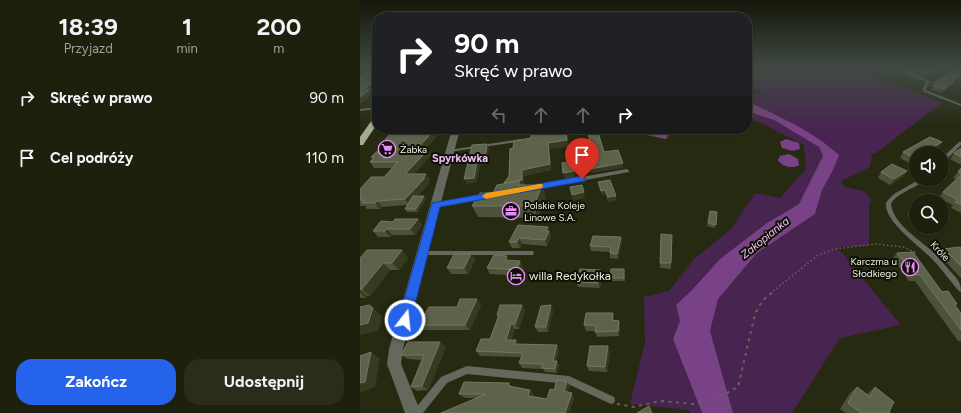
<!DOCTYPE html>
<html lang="pl">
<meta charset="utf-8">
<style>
body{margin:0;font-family:Figtree,sans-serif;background:#292d1b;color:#f1f3f6;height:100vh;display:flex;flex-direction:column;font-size:15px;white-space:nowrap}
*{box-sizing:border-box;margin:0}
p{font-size:13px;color:#a0a39d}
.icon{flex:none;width:22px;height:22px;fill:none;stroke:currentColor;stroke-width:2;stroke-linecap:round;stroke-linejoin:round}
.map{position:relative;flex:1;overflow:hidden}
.details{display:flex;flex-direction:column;background:#1c200d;width:360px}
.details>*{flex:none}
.guide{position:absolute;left:12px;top:12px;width:380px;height:122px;border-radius:16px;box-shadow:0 1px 3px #0004,0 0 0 1px #3a3e2e;background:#202124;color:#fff;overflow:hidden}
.fabs{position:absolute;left:549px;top:146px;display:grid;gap:8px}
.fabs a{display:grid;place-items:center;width:40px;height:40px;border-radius:50%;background:#1c200d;box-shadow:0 1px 3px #0004,0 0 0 1px #3a3e2e;font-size:20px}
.pin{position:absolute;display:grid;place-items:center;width:34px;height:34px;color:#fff;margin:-41px -17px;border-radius:50% 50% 50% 0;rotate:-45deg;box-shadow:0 0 4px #0007}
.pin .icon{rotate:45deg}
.me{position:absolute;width:44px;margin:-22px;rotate:16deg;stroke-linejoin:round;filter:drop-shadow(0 0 3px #0008)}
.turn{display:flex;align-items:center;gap:14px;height:84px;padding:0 16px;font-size:18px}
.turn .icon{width:52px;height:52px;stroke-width:2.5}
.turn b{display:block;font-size:28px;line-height:34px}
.lanes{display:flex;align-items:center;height:38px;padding:0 16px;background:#0003;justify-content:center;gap:20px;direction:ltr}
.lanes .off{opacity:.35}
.eta{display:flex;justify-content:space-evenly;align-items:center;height:68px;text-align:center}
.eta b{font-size:24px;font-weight:700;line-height:28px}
.button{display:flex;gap:8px;margin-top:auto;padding:8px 16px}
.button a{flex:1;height:46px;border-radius:16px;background:#2563eb;color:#fff;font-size:16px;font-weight:700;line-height:46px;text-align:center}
.button a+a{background:#292d1b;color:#f1f3f6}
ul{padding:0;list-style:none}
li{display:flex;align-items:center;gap:12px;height:60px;padding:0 16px}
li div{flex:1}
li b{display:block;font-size:15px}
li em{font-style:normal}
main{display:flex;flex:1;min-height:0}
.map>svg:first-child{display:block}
.green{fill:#482450}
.water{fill:#7a4286}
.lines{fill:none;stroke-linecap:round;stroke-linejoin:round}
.path-far2{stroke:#636852;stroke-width:1;stroke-dasharray:1.5 2;stroke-linecap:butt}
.path-far1{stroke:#636852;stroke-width:1.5;stroke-dasharray:1.5 2.5;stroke-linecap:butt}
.path{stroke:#636852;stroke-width:2;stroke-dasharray:3 4.5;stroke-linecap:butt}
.service{fill:#65685d;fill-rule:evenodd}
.minor{fill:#65685d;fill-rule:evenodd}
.primary{fill:#a4aa92;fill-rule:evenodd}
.wall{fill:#4c5139}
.shaded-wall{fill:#353a21}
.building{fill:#5d624b;stroke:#747862}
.route{fill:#2563eb;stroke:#184099}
.slow{fill:#f59e0b}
.labels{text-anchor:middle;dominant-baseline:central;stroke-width:4;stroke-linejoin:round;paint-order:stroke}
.poi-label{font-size:10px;fill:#ecf0e1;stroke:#0f1107;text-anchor:start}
.street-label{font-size:10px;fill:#ecf0e1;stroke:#0f1107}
.neighbourhood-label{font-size:11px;font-weight:bold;fill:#f2bffd;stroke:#0f1107}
.water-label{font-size:11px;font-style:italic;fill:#f1c3fb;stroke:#0f1107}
.near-poi-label{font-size:12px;fill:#ecf0e1;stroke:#0f1107;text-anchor:start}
</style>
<main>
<section class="details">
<div class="eta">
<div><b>18:39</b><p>Przyjazd</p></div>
<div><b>1</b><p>min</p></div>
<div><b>200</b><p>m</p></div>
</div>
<ul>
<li><svg class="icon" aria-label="right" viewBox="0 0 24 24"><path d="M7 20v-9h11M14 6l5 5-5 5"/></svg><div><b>Skręć w prawo</b></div><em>90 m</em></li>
<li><svg class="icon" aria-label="arrive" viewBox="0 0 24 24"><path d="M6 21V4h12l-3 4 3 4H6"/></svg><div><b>Cel podróży</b></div><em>110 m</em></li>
</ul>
<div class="button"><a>Zakończ</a><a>Udostępnij</a></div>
</section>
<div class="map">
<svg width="601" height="413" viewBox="0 0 601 413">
<rect width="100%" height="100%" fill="#252a11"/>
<g class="green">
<polygon points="387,69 506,69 521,79 582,103 516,153 512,153 510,167 481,181 484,187 504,191 512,200 509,205 509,246 477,247 541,325 480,338 432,413 373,413 350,331 358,299 397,253 455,214 462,190 472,172 470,147 415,114 387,101 387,93 404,94 387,82"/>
<polygon points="387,111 414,120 459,147 463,156 439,204 407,223 360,259 331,291 316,305 320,321 313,339 342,413 330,413 329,410 270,404 285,342 284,297 309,291 334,259 371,229 395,193 420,198 446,169 444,145 387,116"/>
</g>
<g class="water">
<path d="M387,101C417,115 455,133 479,155L472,172L462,190L455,214L397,253L358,299L350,331L373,413H342L313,339L320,321L316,305L331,291L360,259L407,223L439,204L463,156L459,147L414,120L387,111Z"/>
<polygon points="290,129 311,131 306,139 286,135"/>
<polygon points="426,139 439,143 440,149 432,151 422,148 420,142"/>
<path d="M429,154L438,159L439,165C432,169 422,167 418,160L420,156Z"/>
</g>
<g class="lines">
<polyline class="path-far2" points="0,76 13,69"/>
<polyline class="path-far1" points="413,291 457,256 474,249 516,244 543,247 557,253"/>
<polyline class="path" points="257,404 274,407 300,401 335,404 365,394 378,387 395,314 402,301 415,290"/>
<g class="service">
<polygon points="543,69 547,69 569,81 570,82 566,89 566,90 601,104 601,106 564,92 562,89 566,82"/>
<polygon points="593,69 597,69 575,85 573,85 573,83"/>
<polygon points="17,107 17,109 0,111 0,109"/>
<polygon points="230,129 240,129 238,130 199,136 197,135 199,134"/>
<polygon points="161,139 163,139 163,141 89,152 87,151 89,150"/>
<polygon points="599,142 601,142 601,145 584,162 582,162 582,158"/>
<polygon points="267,169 269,171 269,172 176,189 173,187 176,185"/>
<path d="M560,179H566C557,188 536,193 531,204C533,223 558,239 571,250C578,257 584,264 590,271C597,279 601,281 601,292L599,291C590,281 582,269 573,260C560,246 524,222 526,203L528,200L534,194Z"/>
<polygon points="125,194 128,196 127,197 76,207 73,205 76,203"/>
<polygon points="61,251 173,251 174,253 173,255 61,255 60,253"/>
<polygon points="107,366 209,376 254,397 255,400 254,403 251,404 208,384 107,374 87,383 63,413 52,413 54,410 81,377"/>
</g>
<polygon class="minor" points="92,129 100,129 43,349 41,364 61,413 45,413 27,364 29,349"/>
<polygon class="primary" points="14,117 17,117 17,124 3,145 0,145 0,137"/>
</g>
<g class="wall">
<polygon points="554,69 587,69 565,77 554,71"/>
<polygon points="601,69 601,77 594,82 592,85 581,93 571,90 574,87 571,86 574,82 582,80"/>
<polygon points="544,72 559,77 558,79 557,80 543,74"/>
<polygon points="69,129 78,135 65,149 71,155 54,174 66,174 70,180 68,182 69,184 57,196 64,196 66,199 58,212 47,212 45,209 48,205 22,207 20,209 7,209 5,206 0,206 0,189 24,177 32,168 14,168 10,162 12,159 11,157 21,148 19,146"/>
<polygon points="206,129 206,131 209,146 189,149 191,170 164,176 164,185 186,197 178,218 118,217 112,206 133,193 144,184 144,183 149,176 153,148 171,138"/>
<polygon points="582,142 578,148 556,153 556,161 551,164 540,158 543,152"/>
<polygon points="601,148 601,165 590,159 594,153"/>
<polygon points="601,168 601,213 591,208 593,205 578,198 583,192 596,179 593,178"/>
<polygon points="547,171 543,177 530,185 518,178 521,172"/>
<polygon points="238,182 256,196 256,200 248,202 246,194 242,195"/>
<polygon points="556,207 556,222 547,215 551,209"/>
<polygon points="350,211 357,212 355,228 347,226"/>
<polygon points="58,219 62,225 55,235 32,235 30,237 18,237 13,231"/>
<polygon points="188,227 191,237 187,246 162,244 160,248 152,248 149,242"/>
<polygon points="562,227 572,227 565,229"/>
<polygon points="312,235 311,269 300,268 300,263"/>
<polygon points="262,242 258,259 250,258 250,252 231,251 230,246"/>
<polygon points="601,248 601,278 579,255 584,249"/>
<polygon points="537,253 597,304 595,306 601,313 601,341 598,341 555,281 549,281 533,258"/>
<polygon points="111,254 115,260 108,274 91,274 87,268"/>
<polygon points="0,258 48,258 39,270 30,270 10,296 7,296 6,298 0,298"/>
<polygon points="160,261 163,267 160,276 130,274 127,268"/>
<polygon points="264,269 265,281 250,281 250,278"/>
<polygon points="242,276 240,288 218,287 216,282"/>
<polygon points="121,305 110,330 64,330 58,325 97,307"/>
<polygon points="162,305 165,310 159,329 155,329 151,340 156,340 159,344 199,350 196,361 199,366 197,373 185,372 183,369 162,368 159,363 161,357 120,356 116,351 130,339 138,317 137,315"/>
<polygon points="193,311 188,332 178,332 175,327"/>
<polygon points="253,313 254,320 259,321 260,326 259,336 237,337 235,331 226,331 224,325"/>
<polygon points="86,347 68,390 57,391 51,387 62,360 47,359 41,355"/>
<polygon points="250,352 247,372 229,371 227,366"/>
<polygon points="149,383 152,387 170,390 174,395 173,396 187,399 194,390 210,386 207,392 214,398 209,413 116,398 105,398 99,394"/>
<polygon points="497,387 507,394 515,387 529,412 530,413 486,413 480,409 490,393"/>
</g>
<g class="shaded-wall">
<polygon points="577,69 587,69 565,77 567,73"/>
<polygon points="601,75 601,77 594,82 592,85 581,93 584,89 592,80"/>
<polygon points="17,79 17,85 10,91 12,94 0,104 0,97 3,90"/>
<polygon points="75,129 78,135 61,155 57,149"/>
<polygon points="177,129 206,129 206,131 209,146 189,149 191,170 164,176 164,186 146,189 144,183 162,170 173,136 171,130"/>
<polygon points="582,142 578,148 569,153 563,153"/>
<polygon points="127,144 129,148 127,164 120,165 117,182 107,184 104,179 117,161"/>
<polygon points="68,150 71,155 49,180 45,174"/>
<polygon points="556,157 556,161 551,164 555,158"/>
<polygon points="212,161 215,177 205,179 203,173"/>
<polygon points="263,163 263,168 231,173 230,169"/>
<polygon points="547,171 543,177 530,185 534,179"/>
<polygon points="66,174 70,180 68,182 69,184 49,205 45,199"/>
<polygon points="182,185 186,197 178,218 174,206"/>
<polygon points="245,190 246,194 242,195 241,191"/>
<polygon points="224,192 225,198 213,201 212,195"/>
<polygon points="64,196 66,199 58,212 56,209"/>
<polygon points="256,196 256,200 248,202 248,197"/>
<polygon points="17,201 22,207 20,209 15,203"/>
<polygon points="58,219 62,225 55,235 50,229"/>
<polygon points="188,227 191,237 187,246 185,240 186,231"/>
<polygon points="567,227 572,227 565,229"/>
<polygon points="27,229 32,235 30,237 25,231"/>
<polygon points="261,237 262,242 258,259 257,254"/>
<polygon points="159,238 162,244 160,248 157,242"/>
<polygon points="42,250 48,258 39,270 32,263"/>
<polygon points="111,254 115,260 108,274 104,268"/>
<polygon points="147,256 150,262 145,260"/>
<polygon points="160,261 163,267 160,276 157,270"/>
<polygon points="23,263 30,270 10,296 2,289"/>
<polygon points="241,270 242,276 240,288 238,283"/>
<polygon points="0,290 7,296 6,298 0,293"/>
<polygon points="117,299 121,305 110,330 105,325"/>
<polygon points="162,305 165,310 159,329 155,324"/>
<polygon points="191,305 193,311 188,332 186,327"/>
<polygon points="13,308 23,317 18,331 0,335 0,325"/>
<polygon points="253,313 254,318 253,326 252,320"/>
<polygon points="259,321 260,326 259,336 258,331"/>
<polygon points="151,324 155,329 149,344 146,340"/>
<polygon points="156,340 159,345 154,344"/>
<polygon points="80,342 86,347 68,390 62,386"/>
<polygon points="197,345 199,350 195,365 193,361"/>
<polygon points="248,346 250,352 247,372 245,367"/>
<polygon points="11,352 20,359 15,387 0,393 0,383"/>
<polygon points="197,361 199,366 197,373 195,369"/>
<polygon points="207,382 210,386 206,396 204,391"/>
<polygon points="170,390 174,395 172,400 168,396"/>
<polygon points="212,393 214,398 209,413 205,413"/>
</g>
<g class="building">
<polygon points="11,69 17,69 17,79 3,90 9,90 0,97 0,76"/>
<polygon points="560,69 577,69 567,73"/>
<polygon points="596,69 601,69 601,75 592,80 594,81 584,89 574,86 578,83 574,82 582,80"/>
<polygon points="548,71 559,77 558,77 544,72"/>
<polygon points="35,129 75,129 57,149 68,150 45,174 66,174 63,178 65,178 45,199 17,201 15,203 2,203 4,200 0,200 0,189 11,177 24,177 38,162 10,162 15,157 11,157 23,146 19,146"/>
<polygon points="227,129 237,129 244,152 258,150 263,163 230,169 225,151 232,150"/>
<polygon points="206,130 207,140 188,143 190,164 162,170 162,180 144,183 149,176 150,149 153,148 154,141 171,138 171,135"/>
<polygon points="570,137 582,142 563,153 556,153 556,157 555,158 543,152"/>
<polygon points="127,144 125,159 117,161 114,178 104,179 112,145"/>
<polygon points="601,148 601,157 594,153"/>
<polygon points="212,161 214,171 203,173 202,163"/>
<polygon points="532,164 547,171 534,179 521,172"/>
<polygon points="601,168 601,174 598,172"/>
<polygon points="601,175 601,205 595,202 598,200 583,192"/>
<polygon points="250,180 256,196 248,197 245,190 241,191 238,182"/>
<polygon points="159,181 159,185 182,185 174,206 112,206 120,193 133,193 137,185"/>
<polygon points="222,185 224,192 212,195 210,187"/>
<polygon points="53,196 64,196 56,209 45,209"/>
<polygon points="556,207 556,213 551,209"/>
<polygon points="350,211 357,212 356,225 348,223"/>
<polygon points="35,219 58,219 50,229 27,229 25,231 13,231 21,221 33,222"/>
<polygon points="158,225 188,227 186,231 189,231 185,240 159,238 157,242 149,242"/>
<polygon points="301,234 312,235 311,263 300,263"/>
<polygon points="233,236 261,237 257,254 250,253 251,247 230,246"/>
<polygon points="599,247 601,248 601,266 584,249"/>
<polygon points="7,250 42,250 32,263 23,263 2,289 0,289 0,258"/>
<polygon points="553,252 582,292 588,291 597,304 594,304 601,313 601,330 560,275 554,275 537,253"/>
<polygon points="94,254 111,254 104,268 87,268"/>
<polygon points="134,255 147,256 145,260 160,261 157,270 127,268"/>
<polygon points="220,269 241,270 238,283 216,282"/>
<polygon points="251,269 264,269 264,278 250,278"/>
<polygon points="100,299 117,299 105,325 58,325 69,307 97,307"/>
<polygon points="9,305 13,308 8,323 0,325 0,307"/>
<polygon points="140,305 162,305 155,324 151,324 146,340 156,340 154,344 197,345 193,361 197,361 195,369 182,368 183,364 159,363 163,353 116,351 121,339 130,339 139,315 137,315"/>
<polygon points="191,305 186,327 175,327 181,306"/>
<polygon points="226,313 253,313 252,320 259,321 258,331 235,332 236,325 224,325"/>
<polygon points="48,342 80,342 62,386 51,387 64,355 41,355"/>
<polygon points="230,346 248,346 245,367 227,366"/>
<polygon points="11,352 5,382 0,383 0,356"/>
<polygon points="197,380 207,382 204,391 212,393 205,413 81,413 126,394 99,394 104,382 149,383 148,386 170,390 168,396 187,399 190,389 194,390"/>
<polygon points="497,387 510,397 515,387 534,402 529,412 530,413 501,413 488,403"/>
<polygon points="289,406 292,413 277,413"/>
</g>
<linearGradient id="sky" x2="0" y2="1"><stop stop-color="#141709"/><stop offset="0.54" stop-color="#404a43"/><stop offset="1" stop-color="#404a43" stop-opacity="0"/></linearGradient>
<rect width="601" height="127" fill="url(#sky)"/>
<polygon class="route" points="222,176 226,179 225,181 80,207 51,320 49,324 45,325 40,324 38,320 72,203"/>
<polygon class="slow" points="179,184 182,184 183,186 182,188 126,199 122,196 126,193"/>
<defs>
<symbol id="supermarket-ring" viewBox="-11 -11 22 22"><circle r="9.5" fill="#0f1107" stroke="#e98dfd" stroke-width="1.5"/><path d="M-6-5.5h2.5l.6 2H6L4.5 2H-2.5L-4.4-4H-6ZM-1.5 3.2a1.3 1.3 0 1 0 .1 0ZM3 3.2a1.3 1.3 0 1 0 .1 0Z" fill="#e98dfd"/></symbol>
<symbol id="office-ring" viewBox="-11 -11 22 22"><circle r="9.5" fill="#0f1107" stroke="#e98dfd" stroke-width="1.5"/><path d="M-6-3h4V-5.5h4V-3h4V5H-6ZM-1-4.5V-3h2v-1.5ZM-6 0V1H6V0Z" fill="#e98dfd"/></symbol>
<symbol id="restaurant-ring" viewBox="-11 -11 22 22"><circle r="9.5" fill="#0f1107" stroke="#e98dfd" stroke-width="1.5"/><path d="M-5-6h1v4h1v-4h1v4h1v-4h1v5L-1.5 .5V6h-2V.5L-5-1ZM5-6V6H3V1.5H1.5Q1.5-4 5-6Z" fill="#e98dfd"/></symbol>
<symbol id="hotel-ring" viewBox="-11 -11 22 22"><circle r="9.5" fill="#0f1107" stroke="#e98dfd" stroke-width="1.5"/><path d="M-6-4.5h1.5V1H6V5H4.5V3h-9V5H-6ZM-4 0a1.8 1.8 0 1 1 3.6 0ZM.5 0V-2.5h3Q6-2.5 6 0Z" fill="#e98dfd"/></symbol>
</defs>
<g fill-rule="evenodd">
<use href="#supermarket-ring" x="17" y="139" width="20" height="20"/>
<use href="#office-ring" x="141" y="201" width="20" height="20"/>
<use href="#restaurant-ring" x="540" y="257" width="20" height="20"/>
<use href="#hotel-ring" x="146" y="266" width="20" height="20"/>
</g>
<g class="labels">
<g class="poi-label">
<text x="40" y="149">Żabka</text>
<text x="164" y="205">Polskie Koleje<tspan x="164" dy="12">Linowe S.A.</tspan></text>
<text x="537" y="261" text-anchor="end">Karczma u<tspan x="537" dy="12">Słodkiego</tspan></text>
</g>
<g class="street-label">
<text transform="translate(580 251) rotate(47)">Króle</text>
</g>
<g class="neighbourhood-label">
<text x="100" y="158">Spyrkówka</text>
</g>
<g class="water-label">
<text transform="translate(405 238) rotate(-39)">Zakopianka</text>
</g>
<g class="near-poi-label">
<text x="169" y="276">willa Redykołka</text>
</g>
</g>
</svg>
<div class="fabs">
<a><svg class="icon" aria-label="sound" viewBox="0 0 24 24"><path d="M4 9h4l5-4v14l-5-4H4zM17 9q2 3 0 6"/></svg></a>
<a><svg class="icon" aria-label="search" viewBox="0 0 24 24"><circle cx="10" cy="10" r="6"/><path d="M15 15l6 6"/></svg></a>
</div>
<div class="pin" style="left:222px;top:179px;background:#d93025"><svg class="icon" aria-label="arrive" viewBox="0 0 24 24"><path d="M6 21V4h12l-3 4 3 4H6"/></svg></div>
<svg class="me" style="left:45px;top:320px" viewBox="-20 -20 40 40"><circle r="17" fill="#2563eb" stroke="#fff" stroke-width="3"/><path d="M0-11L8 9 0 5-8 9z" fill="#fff"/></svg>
<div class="guide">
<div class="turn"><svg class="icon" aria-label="right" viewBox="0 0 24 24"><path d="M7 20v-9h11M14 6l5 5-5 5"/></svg><div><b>90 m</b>Skręć w prawo</div></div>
<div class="lanes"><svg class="icon off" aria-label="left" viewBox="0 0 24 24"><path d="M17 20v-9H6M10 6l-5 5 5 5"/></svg><svg class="icon off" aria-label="ahead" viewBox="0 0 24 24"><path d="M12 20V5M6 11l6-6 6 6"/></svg><svg class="icon off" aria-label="ahead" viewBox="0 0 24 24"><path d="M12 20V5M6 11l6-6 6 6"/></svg><svg class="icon" aria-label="right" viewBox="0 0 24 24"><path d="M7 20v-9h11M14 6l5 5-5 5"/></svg></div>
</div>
</div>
</main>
